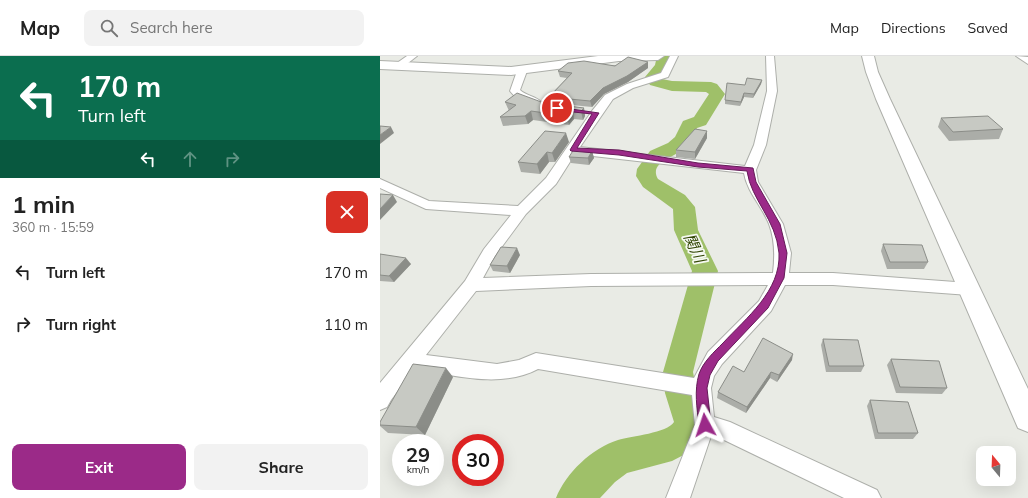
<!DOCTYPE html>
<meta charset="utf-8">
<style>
body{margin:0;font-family:Mulish,"Noto Sans JP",sans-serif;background:#f2f2f2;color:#222;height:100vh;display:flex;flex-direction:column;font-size:15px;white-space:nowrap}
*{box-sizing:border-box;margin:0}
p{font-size:13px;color:#767676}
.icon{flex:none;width:22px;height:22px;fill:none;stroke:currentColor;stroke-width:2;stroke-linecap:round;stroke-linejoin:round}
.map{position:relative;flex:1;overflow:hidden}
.drawer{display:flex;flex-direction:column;background:#fff;width:380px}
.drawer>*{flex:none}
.hud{background:#0b6e4f;color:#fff;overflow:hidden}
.needle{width:26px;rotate:341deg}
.controls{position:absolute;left:596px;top:390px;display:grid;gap:8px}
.controls a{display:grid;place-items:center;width:40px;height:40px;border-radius:8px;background:#fff;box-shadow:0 4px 16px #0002;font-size:20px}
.speed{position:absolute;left:12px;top:378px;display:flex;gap:8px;font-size:20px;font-weight:700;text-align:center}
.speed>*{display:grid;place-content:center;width:52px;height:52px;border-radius:50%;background:#fff;box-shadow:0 4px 16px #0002;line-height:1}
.speed small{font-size:10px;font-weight:400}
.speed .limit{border:6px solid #d22;background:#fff;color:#111}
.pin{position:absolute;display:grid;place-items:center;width:34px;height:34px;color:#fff;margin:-17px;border:2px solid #fff;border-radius:50%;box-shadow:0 1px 4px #0007}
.me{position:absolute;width:44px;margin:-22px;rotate:355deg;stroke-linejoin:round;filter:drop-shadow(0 0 3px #0008)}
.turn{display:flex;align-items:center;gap:14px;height:84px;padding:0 12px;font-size:18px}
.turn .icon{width:52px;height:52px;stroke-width:2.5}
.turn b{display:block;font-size:28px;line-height:34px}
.lanes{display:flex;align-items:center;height:38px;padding:0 12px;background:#0003;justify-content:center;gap:20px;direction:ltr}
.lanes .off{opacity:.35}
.round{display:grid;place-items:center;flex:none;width:42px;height:42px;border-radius:8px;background:#f2f2f2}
.head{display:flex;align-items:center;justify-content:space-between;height:68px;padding:0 12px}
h1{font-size:24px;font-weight:700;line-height:30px}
.button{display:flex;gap:8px;margin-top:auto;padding:8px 12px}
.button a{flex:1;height:46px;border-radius:8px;background:#9b2a88;color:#fff;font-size:16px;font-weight:700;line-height:46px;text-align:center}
.button a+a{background:#f2f2f2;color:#222}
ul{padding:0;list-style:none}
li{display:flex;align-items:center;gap:12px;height:52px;padding:0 12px}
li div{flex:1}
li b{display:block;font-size:15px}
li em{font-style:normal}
header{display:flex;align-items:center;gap:24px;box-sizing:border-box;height:56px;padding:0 20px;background:#fff;border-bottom:1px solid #e0e0e0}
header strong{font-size:19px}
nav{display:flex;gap:22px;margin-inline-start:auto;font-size:14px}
.search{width:280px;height:36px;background:#f2f2f2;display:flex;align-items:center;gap:10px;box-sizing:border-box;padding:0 14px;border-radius:8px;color:#767676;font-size:15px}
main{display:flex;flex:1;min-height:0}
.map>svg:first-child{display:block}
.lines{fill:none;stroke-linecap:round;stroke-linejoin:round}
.river{fill:#9fc069;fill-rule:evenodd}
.street-casing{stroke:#adafaa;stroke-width:2}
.secondary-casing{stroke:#adafaa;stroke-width:2}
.street{fill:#fff;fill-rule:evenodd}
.secondary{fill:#fff;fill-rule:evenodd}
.wall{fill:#abada8}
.shaded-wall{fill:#8b8d88}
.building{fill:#c7c9c3;stroke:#8b8d88}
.route{fill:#9b2a88;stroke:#651b58}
.labels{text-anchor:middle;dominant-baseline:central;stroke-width:3.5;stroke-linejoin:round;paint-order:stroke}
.water-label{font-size:15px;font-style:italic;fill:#354908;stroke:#f6f9f2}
</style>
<header>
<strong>Map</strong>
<div class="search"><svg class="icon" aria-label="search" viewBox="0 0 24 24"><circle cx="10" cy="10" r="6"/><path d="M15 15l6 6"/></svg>Search here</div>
<nav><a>Map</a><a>Directions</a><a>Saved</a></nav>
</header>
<main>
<section class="drawer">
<div class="hud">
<div class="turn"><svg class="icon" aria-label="left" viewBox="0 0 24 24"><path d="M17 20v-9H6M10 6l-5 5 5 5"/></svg><div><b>170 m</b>Turn left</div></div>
<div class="lanes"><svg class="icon" aria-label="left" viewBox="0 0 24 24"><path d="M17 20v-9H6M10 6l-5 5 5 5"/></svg><svg class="icon off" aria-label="ahead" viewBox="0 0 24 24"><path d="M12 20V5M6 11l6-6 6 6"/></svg><svg class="icon off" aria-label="right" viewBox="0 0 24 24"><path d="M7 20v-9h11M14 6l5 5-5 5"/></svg></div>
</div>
<div class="head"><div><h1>1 min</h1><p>360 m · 15:59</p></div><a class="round" style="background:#d93025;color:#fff"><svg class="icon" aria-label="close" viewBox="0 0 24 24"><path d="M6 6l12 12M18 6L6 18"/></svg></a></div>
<ul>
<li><svg class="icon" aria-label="left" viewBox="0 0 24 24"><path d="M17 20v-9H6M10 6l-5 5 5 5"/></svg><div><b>Turn left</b></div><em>170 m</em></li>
<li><svg class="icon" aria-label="right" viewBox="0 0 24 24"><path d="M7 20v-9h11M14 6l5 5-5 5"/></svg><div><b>Turn right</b></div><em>110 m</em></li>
</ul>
<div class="button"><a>Exit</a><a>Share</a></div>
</section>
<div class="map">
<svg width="648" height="442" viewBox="0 0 648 442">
<rect width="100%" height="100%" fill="#e9ebe5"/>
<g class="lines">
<path class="river" d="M277,0H291L290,9L281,21L282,23L292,25L331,26L337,28L345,38L326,69L317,72C313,81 310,87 303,93C296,101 268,106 278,123L305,139L315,151L318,174L338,215L313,316L317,337L328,367L317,392L292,405L247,417L235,426L220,442H176C186,417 212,392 238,384C252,380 287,377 294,366L285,337L283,316L312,215L294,174L293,153L263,131L256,120L257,113L270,95L288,87L295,81L303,65L314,61L329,38L326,36L292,35L270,29L265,21L275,9Z"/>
<defs>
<g id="street">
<polygon points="27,0 37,0 23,11 17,11 17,7"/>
<path d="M290,0H298L288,21L253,32L233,43L200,91L365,110L374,89L387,35L386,0H394L397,35L386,89L376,114L378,126L403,168L411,197L409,217H453L589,227L595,229L597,233L595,237L589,239L453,229H405L391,255L342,308L334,320L331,332L334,361L350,366L497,434L501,442H464L340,382L331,380L310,442H286L315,369L312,339L158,313C120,333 74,319 34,313L11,344L7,351L0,354V327L85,225L104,193L131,159L46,153L0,132V123L49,145L138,150L166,122L212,55L225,39L247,28L281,17ZM195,98L364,117C367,136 382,150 389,168C395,184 395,200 393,217L211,218L103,222L115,200L146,158L176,128ZM388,229L379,245L328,296L314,322L156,297L139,304L117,308L46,299L96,235L211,230Z"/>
<polygon points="636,0 648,1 648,8"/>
<path d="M142,12L147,15L140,34C146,40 156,40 161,46L160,48C149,51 136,43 130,35L137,15Z"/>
</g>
<g id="secondary">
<polygon points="218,0 284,0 278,4 239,5 131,19 0,13 0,5 131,11"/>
<polygon points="482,0 494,0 498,16 510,43 648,333 648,376 638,372 496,43 486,16"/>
</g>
</defs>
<use href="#street" class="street-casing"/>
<use href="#secondary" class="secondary-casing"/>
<use href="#street" class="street"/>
<use href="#secondary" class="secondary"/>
</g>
<g class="wall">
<polygon points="268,6 268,12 248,26 224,38 212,51 171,47 169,41 187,22 180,21 178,15"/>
<polygon points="382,24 381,28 373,42 364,41 360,50 345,48 345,44 365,29"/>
<polygon points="125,46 164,47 204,52 205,60 203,64 194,63 189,69 153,64 148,68 123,70 120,61 129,55"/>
<polygon points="561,62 623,73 619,83 569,85 558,71"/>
<polygon points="327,75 327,82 315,103 296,101 296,94"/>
<polygon points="189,86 175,106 169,106 160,118 141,116 138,106"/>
<polygon points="212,95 214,102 209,109 191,107 189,101"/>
<polygon points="503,188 548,206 544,213 507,213 501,195"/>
<polygon points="0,198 31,208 14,226 0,225"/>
<polygon points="140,199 130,217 113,215 110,209"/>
<polygon points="443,283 484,310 481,316 446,316 441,289"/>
<polygon points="511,303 567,332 562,338 516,337 507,309"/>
<polygon points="412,304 397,326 390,322 366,357 337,342 338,336 364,316"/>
<polygon points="73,321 45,379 8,377 0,370 0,366"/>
<polygon points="490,344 538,377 533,383 495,383 487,350"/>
</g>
<g class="shaded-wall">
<polygon points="268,6 268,12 248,26 224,38 212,51 210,45 223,32"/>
<polygon points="382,24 381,28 373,42 374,38"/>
<polygon points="364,37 364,41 360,50 361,46"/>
<polygon points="204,52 205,60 203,64 201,55"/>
<polygon points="193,54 194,63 189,69 187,60"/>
<polygon points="151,55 153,64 148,68 145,60"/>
<polygon points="11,71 14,77 0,88 0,79"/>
<polygon points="327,75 327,82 315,103 315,96"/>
<polygon points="186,77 189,86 175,106 172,97"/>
<polygon points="212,95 214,102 209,109 208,102"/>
<polygon points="167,96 169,106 160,118 157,108"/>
<polygon points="13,139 17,146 0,164 0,153"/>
<polygon points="137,192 140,199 130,217 127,210"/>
<polygon points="26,202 31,208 14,226 9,220"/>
<polygon points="413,298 412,304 397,326 399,319"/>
<polygon points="66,312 73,321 45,379 36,371"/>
<polygon points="391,316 390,322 366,357 367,351"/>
</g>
<g class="building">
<polygon points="248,1 268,6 247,20 223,32 210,45 169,41 192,17 178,15 188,7 204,5 235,10"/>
<polygon points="367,22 382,24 374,38 364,37 361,46 345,44 347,27 365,29"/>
<polygon points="137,37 164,47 204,52 201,55 193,54 187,60 151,55 145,60 120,61 136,49 125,46"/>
<polygon points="608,60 623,73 573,76 561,62"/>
<polygon points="0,70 11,71 0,79"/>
<polygon points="315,73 327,75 315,96 296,94"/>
<polygon points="165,75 186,77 172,97 167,96 157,108 138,106"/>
<polygon points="194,93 212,95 208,102 189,101"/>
<polygon points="0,138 13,139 0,153"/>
<polygon points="503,188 542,189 548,206 510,206"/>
<polygon points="121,191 137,192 127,210 110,209"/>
<polygon points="0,198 26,202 9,220 0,219"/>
<polygon points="383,282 413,298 399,319 391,316 367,351 338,336 353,310 364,316"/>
<polygon points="443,283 478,284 484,310 449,310"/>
<polygon points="511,303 559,305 567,332 520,331"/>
<polygon points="33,308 66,312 36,371 0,369 0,366"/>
<polygon points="490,344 528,346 538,377 498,377"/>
</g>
<path class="route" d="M177,51L219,57L197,92L239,94L318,107L373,112L376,126L400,168L407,197L404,222L388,252L338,305L330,319L327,332L331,369L329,373L325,375L321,373L319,369C317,352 314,335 319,318C323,306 334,296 343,287C366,262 401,235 399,197C396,163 371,144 367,115L318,111L239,99L191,95L190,94L212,58L175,54L174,52Z"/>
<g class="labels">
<g class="water-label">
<text transform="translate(315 192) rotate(66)">関川</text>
</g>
</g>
</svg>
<div class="controls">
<a><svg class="needle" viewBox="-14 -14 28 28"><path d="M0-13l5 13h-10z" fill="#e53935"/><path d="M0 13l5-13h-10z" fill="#767676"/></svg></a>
</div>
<div class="speed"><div>29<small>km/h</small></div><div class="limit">30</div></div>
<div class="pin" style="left:177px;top:52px;background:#d93025"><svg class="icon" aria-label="arrive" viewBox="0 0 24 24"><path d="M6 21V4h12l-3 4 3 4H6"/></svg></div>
<svg class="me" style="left:325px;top:369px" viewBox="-20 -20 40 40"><path d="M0-17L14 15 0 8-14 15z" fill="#9b2a88" stroke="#fff" stroke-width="4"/></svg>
</div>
</main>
